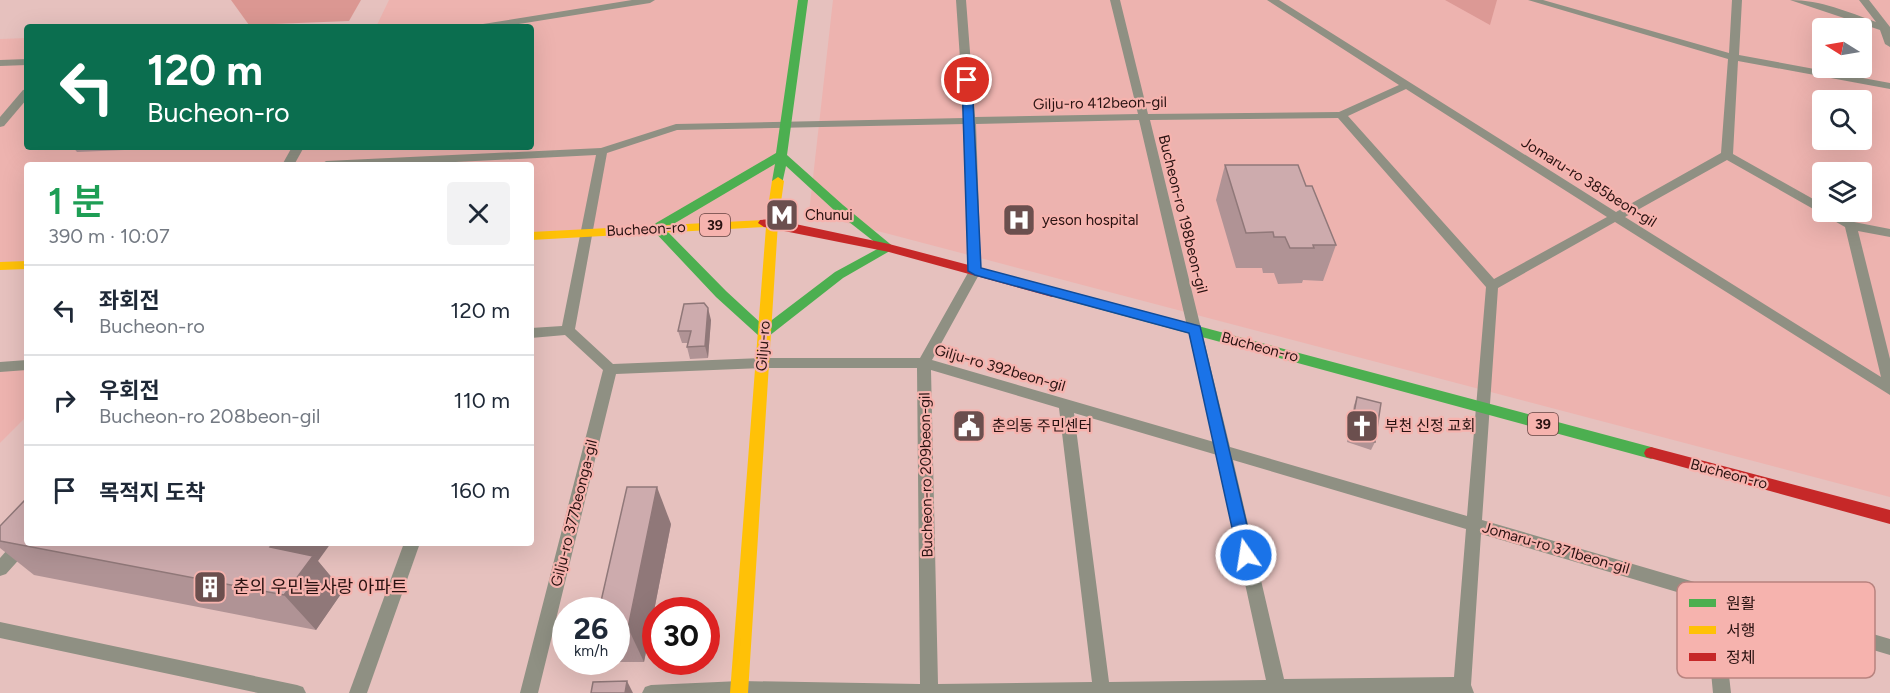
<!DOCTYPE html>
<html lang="ko">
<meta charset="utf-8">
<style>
body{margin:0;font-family:Figtree,"Noto Sans KR",sans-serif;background:#f2f2f3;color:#1f2937;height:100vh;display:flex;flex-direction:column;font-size:22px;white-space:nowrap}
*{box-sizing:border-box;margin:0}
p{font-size:20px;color:#747a83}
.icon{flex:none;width:33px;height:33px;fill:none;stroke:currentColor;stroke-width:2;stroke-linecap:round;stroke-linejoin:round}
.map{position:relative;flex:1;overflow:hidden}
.side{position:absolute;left:24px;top:162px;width:510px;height:384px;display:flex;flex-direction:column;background:#fff;border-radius:6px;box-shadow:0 6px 24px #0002}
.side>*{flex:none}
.banner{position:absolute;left:24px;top:24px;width:510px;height:126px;border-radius:6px;box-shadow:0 6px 24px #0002;background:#0b6e4f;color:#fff;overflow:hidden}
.needle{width:39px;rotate:281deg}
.controls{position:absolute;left:1812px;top:18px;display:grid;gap:12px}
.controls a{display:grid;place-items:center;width:60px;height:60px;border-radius:6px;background:#fff;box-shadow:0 6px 24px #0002;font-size:30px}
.speed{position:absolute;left:552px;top:597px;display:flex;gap:12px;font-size:30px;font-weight:700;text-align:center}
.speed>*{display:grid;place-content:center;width:78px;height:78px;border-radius:50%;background:#fff;box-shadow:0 6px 24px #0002;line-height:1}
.speed small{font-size:15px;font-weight:400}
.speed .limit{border:9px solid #d22;background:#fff;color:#111}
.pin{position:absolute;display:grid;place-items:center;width:51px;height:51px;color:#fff;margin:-26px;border:3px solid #fff;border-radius:50%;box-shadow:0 2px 6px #0007}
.me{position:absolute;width:66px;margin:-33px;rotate:347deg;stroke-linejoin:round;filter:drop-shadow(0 0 4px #0008)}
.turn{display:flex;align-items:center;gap:21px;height:126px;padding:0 24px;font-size:27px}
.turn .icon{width:78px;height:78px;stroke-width:2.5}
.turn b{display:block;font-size:42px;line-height:51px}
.round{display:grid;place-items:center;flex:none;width:63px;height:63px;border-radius:6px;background:#f2f2f3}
.overview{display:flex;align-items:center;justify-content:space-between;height:102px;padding:0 24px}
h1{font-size:36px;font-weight:600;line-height:45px;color:#1e9e55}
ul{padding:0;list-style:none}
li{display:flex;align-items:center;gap:18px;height:90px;padding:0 24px;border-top:2px solid #e0e1e3}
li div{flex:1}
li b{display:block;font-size:22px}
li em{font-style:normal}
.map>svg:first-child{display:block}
.built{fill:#edb3af;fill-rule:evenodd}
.green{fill:#dc9995}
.forest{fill:#db9792}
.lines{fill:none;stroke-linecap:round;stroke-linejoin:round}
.street{fill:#8f9083;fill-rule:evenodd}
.fast{fill:#4caf50;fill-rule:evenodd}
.slow{fill:#ffc107;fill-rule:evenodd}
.jam{fill:#c62828;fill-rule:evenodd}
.wall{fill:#b09395}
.shaded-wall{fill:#907879}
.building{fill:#cdabad;stroke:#907879;stroke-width:1.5}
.route{fill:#1a73e8;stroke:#114b97;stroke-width:1.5}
.labels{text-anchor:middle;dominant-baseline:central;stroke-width:4.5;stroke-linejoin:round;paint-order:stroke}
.shield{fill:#f6b3ae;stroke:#664240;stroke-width:1.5}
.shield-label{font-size:14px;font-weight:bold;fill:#291211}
.street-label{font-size:15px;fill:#291211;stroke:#f6b3ae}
.poi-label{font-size:15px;fill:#291211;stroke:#f6b3ae;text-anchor:start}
.near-poi-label{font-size:18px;fill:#291211;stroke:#f6b3ae;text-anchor:start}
.key{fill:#f6b3ae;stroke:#b8837f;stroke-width:1.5}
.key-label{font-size:16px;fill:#291211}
</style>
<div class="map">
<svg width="1890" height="693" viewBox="0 0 1890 693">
<rect width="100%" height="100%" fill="#e6c1be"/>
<g class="built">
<polygon points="389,0 808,0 772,223 531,236 531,165 27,165 27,265 0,267 0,39 27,38 27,147 531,147 531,27 368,27 376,27"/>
<path d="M833,0H1890V497L809,213ZM1822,28H1862V68H1822ZM1822,100H1862V140H1822ZM1822,172H1862V212H1822Z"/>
<polygon points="27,365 27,416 0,443 0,367"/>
</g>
<polygon class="green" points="1445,0 1497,0 1490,25"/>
<polygon class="forest" points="231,0 361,0 349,21 249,25"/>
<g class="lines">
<g class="street">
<polygon points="632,0 655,0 650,3 501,27 478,27 483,24"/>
<path d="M956,0H966L975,117L1138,114L1110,0H1120L1148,114L1339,112L1399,85L1267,0H1279L1616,212L1721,153L1728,59L1528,0H1543L1729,53L1732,0H1742L1739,55L1890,83V89L1738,61L1733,154L1822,204V212H1835L1854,222L1890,229V237L1858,231L1890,359V395L1615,222L1498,288L1482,520L1890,639V655L1721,605L1731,693H1713L1704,600L1481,534L1471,685L1474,693H642L645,687L651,685L740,681L920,684L917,368H762L616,374L538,693H520L603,370L565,335L531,338V328L562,326L596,155L396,165H320L326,161L601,148L676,124L964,118ZM1406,89L1607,217L1494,279L1348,116ZM1338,118L1486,287L1467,516L1230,447L1150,120ZM1139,120L1214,442L932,360L981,271L976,124ZM965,124L969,271L920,358H762L613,364L575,329L607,153L677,130ZM1727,160L1845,227L1881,377L1625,217ZM931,370L1059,408L1092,682L938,684ZM1074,413L1217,455L1266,680L1109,682ZM1233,460L1466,529L1454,677L1284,679Z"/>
<path d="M1790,0C1821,0 1848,12 1876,22L1859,0H1869L1890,27V47L1885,44L1880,30Z"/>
<polygon points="27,59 27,65 0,66 0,60"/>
<polygon points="27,89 27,99 4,126 0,127 0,117 23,90"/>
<polygon points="292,147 304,147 294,165 282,165"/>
<polygon points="27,360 27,370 0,372 0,362"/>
<polygon points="27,532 27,543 33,544 6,574 0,576 0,558 21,534"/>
<polygon points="404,543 420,543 367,693 349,693"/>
<polygon points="0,622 297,685 303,687 306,693 258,693 0,638"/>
</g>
<g class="fast">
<path d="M798,0H808L787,155L843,205L895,248L843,278L769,336H759L716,297L651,228L656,223L776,153ZM775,164L772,181L774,184H782L786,166L835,211L881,247L835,272L764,326L726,291L665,229Z"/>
<polygon points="1052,287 1651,447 1656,449 1658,453 1656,457 1651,459 1047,295 1046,292 1047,289"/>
</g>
<g class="slow">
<polygon points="778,177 784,181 778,223 748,693 730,693 766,227 531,240 531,232 766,220 772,181"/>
<polygon points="27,261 27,269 0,270 0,262"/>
</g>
<g class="jam">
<polygon points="772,219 889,244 1052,287 1058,292 1052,297 889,252 764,227 758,223 760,220"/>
<polygon points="1651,447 1890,510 1890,524 1646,457 1644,453 1646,449"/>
</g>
</g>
<g class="wall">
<polygon points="73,147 173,147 172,148 77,152"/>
<polygon points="1225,165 1336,245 1323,281 1303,280 1302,283 1278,284 1274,273 1263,273 1262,268 1236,268 1216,200"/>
<polygon points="711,320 708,358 690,359 687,347 688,343 682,343 678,331"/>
<polygon points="1357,397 1375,442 1371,450 1347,442 1354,405"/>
<polygon points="671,524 644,662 612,662 616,662 616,610"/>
<polygon points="0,526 318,561 343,591 316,630 34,575 0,548"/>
</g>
<g class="shaded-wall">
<polygon points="708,308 711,320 708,358 705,346"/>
<polygon points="657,487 671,524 644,662 628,628"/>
<polygon points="273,543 331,543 318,561 343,591 316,630 284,595 270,547"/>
<polygon points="627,681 633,693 625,693"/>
</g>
<g class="building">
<polygon points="1225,165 1298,165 1306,186 1312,186 1336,245 1313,245 1314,248 1290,248 1285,237 1274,237 1273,232 1246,233"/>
<polygon points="704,303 708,308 705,346 687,347 691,331 678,331 684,304"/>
<polygon points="1357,397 1381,403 1375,442 1350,434"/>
<polygon points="627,487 657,487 628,628 616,629 616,610 599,610"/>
<polygon points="25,500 27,501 27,543 273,543 270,547 313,556 284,595 0,541 0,526"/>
<polygon points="627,681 625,693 591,693 593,682"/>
</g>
<polygon class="route" points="967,77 972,80 981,268 1200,326 1254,555 1252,560 1246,562 1240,560 1238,555 1189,333 975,275 968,271 962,80"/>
<defs>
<symbol id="metro-square" viewBox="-11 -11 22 22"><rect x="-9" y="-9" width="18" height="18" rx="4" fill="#6b4f4e" stroke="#f6b3ae"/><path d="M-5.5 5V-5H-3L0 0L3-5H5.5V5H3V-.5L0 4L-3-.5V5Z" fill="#fff"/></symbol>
<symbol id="hospital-square" viewBox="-11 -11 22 22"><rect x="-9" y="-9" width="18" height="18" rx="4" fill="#6b4f4e" stroke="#f6b3ae"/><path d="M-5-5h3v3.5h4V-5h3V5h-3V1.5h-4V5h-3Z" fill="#fff"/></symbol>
<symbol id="civic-square" viewBox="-11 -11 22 22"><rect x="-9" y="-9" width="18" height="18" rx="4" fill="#6b4f4e" stroke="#f6b3ae"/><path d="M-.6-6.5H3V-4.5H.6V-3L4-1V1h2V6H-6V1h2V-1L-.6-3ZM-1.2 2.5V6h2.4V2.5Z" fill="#fff"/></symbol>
<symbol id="church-square" viewBox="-11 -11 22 22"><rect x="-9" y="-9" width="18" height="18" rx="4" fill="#6b4f4e" stroke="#f6b3ae"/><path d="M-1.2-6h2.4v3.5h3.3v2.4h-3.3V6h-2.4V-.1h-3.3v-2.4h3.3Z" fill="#fff"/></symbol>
<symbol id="building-square" viewBox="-11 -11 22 22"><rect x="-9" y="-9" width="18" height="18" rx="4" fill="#6b4f4e" stroke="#f6b3ae"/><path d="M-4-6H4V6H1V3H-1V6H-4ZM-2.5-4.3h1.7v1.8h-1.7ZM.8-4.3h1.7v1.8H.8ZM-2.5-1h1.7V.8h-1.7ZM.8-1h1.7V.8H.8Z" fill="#fff"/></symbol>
</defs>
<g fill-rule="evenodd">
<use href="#metro-square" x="763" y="196" width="38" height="38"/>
<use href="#hospital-square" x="1000" y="201" width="38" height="38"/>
<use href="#civic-square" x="950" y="407" width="38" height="38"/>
<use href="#church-square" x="1343" y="407" width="38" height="38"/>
<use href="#building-square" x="191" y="568" width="38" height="38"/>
</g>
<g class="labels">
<g class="shield">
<rect x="700" y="214" width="30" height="22" rx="4.5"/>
<rect x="1528" y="413" width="30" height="22" rx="4.5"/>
</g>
<g class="shield-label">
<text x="715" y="225">39</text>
<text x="1543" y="424">39</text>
</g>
<g class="street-label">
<text transform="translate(1100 103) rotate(-1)">Gilju-ro 412beon-gil</text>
<text transform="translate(1589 182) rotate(32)">Jomaru-ro 385beon-gil</text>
<text transform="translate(1183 214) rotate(76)">Bucheon-ro 198beon-gil</text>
<text transform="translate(646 229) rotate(-3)">Bucheon-ro</text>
<text transform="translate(763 346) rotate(-86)">Gilju-ro</text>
<text transform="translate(1260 347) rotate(15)">Bucheon-ro</text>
<text transform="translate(1000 368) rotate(16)">Gilju-ro 392beon-gil</text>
<text transform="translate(1729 474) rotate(15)">Bucheon-ro</text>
<text transform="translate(926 475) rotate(-91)">Bucheon-ro 209beon-gil</text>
<text transform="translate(574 513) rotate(-76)">Gilju-ro 377beonga-gil</text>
<text transform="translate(1556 548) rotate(16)">Jomaru-ro 371beon-gil</text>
</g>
<g class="poi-label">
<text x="805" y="215">Chunui</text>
<text x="1042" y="220">yeson hospital</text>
<text x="992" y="426">춘의동 주민센터</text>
<text x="1385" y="426">부천 신정 교회</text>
</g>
<g class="near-poi-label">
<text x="233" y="587">춘의 우민늘사랑 아파트</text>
</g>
</g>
<rect x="1677" y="582" width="198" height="96" rx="9" class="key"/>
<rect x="1689" y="599" width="27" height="8" fill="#4caf50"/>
<rect x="1689" y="626" width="27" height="8" fill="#ffc107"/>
<rect x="1689" y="653" width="27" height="8" fill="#c62828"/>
<g class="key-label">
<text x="1726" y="609">원활</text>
<text x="1726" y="636">서행</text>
<text x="1726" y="663">정체</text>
</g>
</svg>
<div class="controls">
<a><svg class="needle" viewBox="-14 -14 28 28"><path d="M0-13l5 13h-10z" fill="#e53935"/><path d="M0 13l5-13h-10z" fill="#747a83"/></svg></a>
<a><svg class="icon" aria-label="search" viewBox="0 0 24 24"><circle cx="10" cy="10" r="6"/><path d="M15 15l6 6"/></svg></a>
<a><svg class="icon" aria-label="layers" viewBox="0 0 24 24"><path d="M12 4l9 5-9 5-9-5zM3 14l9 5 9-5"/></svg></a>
</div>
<div class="speed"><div>26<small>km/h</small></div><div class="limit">30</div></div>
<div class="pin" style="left:967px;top:80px;background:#d93025"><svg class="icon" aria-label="arrive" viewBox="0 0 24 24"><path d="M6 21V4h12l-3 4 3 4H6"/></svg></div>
<svg class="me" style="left:1246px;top:555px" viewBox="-20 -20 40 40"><circle r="17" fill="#1a73e8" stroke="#fff" stroke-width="3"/><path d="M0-11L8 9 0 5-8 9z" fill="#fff"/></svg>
<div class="banner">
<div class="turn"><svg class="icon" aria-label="left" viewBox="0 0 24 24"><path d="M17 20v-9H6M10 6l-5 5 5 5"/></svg><div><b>120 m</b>Bucheon-ro</div></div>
</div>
<section class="side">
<div class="overview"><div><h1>1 분</h1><p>390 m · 10:07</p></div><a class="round"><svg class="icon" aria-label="close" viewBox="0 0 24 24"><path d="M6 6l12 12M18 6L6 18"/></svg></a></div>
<ul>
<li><svg class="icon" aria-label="left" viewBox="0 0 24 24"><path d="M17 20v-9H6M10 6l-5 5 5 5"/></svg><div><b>좌회전</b><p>Bucheon-ro</p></div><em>120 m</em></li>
<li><svg class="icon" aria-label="right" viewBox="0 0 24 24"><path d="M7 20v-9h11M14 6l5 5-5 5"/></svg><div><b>우회전</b><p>Bucheon-ro 208beon-gil</p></div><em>110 m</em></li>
<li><svg class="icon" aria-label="arrive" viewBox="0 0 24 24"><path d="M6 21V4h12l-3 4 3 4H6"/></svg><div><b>목적지 도착</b></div><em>160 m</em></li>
</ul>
</section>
</div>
